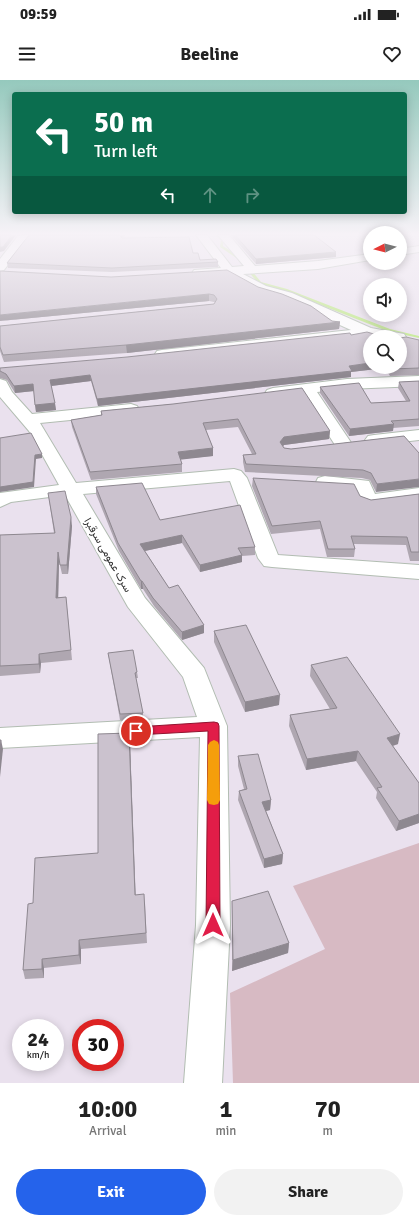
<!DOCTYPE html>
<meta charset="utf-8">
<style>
body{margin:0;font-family:Signika,Vazirmatn,sans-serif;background:#f2f2f2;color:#222;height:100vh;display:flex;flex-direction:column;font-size:15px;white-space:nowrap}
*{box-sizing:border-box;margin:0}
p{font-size:13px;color:#767676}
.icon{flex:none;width:22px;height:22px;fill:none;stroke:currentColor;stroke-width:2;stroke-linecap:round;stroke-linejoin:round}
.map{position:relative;height:1003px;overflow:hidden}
.side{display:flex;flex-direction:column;background:#fff;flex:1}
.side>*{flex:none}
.guide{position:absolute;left:12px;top:12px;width:395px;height:122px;border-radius:4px;box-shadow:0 2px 10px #0003;background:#0b6e4f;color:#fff;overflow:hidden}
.needle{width:26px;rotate:264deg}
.fabs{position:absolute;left:363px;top:146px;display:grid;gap:8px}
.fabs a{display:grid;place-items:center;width:44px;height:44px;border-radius:50%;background:#fff;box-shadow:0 2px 10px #0003;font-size:20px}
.speed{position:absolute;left:12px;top:939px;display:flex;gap:8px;font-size:20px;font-weight:700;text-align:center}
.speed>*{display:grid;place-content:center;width:52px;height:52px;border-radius:50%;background:#fff;box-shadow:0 2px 10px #0003;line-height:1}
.speed small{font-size:10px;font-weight:400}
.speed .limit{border:6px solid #d22;background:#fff;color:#111}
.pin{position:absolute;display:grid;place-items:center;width:34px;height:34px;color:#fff;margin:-17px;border:2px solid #fff;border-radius:50%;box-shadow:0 1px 4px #0007}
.me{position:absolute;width:44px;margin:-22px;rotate:0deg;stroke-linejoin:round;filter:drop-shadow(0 0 3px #0008)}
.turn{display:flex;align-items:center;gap:14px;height:84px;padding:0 16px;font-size:18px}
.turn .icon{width:52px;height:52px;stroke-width:2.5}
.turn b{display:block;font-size:28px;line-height:34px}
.lanes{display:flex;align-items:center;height:38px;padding:0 16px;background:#0003;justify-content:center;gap:20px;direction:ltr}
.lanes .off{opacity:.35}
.eta{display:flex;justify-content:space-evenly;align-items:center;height:68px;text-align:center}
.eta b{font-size:24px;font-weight:700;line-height:28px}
.button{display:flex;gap:8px;margin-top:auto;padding:8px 16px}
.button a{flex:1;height:46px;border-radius:24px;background:#2563eb;color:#fff;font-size:16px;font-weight:700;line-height:46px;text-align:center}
.button a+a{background:#f2f2f2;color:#222}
.status{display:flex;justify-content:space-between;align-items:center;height:28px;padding:0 20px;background:#fff;direction:ltr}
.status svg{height:11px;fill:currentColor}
header{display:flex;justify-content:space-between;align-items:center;height:52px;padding:0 16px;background:#fff;font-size:18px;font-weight:700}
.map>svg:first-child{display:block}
.cemetery{fill:#d7bac3}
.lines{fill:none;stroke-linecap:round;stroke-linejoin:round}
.stream{fill:#bae87d;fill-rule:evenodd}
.minor-casing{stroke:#b2bdb2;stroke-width:2}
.minor{fill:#fff;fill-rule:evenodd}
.wall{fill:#afa7b1}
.shaded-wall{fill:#8e8890}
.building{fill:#cbc2ce;stroke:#8e8890}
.route{fill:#e11d48;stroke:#92132f}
.slow{fill:#f59e0b}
.labels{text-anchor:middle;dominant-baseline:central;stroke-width:4;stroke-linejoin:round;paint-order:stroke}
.street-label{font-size:11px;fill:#2e2e2e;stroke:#fff}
</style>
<div class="status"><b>09:59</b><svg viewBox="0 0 49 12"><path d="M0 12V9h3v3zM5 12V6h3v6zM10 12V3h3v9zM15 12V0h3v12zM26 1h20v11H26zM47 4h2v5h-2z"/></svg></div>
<header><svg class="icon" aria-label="menu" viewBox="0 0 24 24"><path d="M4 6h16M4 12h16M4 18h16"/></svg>Beeline<svg class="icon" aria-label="heart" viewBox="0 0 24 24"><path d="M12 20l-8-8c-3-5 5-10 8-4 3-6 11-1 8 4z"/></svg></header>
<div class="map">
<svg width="419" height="1003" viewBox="0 0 419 1003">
<rect width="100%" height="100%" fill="#eae1ee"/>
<polygon class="cemetery" points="419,763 419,1003 233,1003 230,913 325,869 293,806"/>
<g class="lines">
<polygon class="stream" points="216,155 220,155 224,159 223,166 247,181 251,190 261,202 287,209 390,249 419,256 419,258 387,251 285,211 259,204 247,190 244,183 220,167 221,160"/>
<defs>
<g id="minor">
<polygon points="31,155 4,190 0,191 0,179 18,156"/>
<polygon points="196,155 207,155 232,187 244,186 218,155 229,155 255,186 318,181 370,174 370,180 318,189 243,194 266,206 292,213 371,248 404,254 406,257 404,260 400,261 400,257 368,256 162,278 157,277 155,274 157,271 162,270 351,250 282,219 258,212 227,195 194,196 192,193 194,190 221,188"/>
<polygon points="419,166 419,172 400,175 400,169"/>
<polygon points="419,296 419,306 347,309 317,312 352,364 349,368 343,369 337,368 302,314 273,318 267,316 265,313 267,310 273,308 347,299"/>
<polygon points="0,299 6,301 12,312 32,334 131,324 137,326 139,329 137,332 131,334 40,343 76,403 234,389 241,391 247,398 278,475 419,485 419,499 272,487 264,486 258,478 230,401 83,414 145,518 204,588 227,646 230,845 222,1003 184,1003 196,845 200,657 0,668 0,648 197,637 183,597 128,527 65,415 11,422 0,427 0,413 59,405 29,351 0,317"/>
<polygon points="419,350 419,360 374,365 368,364 365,360 368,356 374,355"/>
<path d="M325,396L369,401L375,414L419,408V420L370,427C360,424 358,420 354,410L318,406L316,402L318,398Z"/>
</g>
</defs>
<use href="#minor" class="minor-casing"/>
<use href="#minor" class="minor"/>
</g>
<g class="wall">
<polygon points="29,155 125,155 122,158 193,173 200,180 218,182 218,187 112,192 8,188 7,183"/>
<polygon points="231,155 314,155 336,177 256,184"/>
<polygon points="258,207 332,241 340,242 339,249 127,273 4,282 0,271 0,246 214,224 215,222 214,222 209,221 0,241"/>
<polygon points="419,260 419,295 390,296 385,288 351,292 351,297 98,326 91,301 51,306 56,330 36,332 34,311 15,313 7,300 0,298 0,288 400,287"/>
<polygon points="419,301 419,346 393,348 393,351 349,356 320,313 320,307 371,323 406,321 398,308 399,302"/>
<polygon points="173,324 330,351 329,359 284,365 283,366 284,368 291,369 404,356 376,412 370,400 362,398 245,392 243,382 243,375 252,374 238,347 206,350 213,368 213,376 180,379 182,384 182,392 91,400 72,347 71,340 101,335 101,331"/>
<polygon points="253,398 360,416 371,420 419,414 419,481 410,481 406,465 354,464 355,469 354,477 327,477 320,449 271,454 252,406"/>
<polygon points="96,407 160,440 255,467 255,475 242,476 242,482 200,492 182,463 145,471 169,508 204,545 204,553 182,560 154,526 143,509 141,509 119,471 96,414"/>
<polygon points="48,413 72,446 68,494 62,494 59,481 58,517 66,517 72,580 41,583 40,593 0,596 0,455 54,453"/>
<polygon points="214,551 279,625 245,632 214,562"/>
<polygon points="108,573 137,592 138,598 136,598 143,633 143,639 120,640"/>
<polygon points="311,585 398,664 393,666 419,703 419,743 396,751 376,718 377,712 356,681 306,690 289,646 290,635 330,629 310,596"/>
<polygon points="130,662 135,815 145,824 147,863 81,869 81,884 44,888 44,898 25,899 23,890 33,823 98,773"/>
<polygon points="238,676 271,720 270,730 266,731 283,774 282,784 264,788 238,720 239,711 244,709 238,686"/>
<polygon points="232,821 289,863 288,873 232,891"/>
</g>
<g class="shaded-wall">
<polygon points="12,155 16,155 4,171 0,172 0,167"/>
<polygon points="119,155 125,155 120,160"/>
<polygon points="336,172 336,177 256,184 256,179"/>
<polygon points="209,214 209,221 0,241 0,235"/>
<polygon points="340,242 339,249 127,273 126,265"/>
<polygon points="370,283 370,287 385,287 385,288 351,292 351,297 98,326 97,319"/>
<polygon points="90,295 91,301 51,306 50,300"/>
<polygon points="33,304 34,311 15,313 14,306"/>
<polygon points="55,323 56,330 36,332 35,325"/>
<polygon points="394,344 393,351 349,356 350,349"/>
<polygon points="330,351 329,359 284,365 280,370 280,362 284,357"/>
<polygon points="213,368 213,376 178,380 178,372"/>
<polygon points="42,374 42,378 36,379 34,407 0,412 0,407 35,375"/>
<polygon points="419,399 419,407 376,412 377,404"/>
<polygon points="71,437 72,446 68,494 67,485"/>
<polygon points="182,455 182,463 140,472 140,464"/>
<polygon points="58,472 59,481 58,527 56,518"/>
<polygon points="242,475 242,482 200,492 200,485"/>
<polygon points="141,501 142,501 143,509 141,509"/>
<polygon points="204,545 204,553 182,560 182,552"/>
<polygon points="39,574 41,583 40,593 39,584"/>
<polygon points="280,615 279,625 245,632 245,622"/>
<polygon points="129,653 130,662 136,825 135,815"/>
<polygon points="400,654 398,664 385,668 387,658"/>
<polygon points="1,660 3,669 0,697 0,670"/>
<polygon points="358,671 356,681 306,690 307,679"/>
<polygon points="271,720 270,730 262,732 262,722"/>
<polygon points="419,734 419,743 396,751 399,741"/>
<polygon points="283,774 282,784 264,788 264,779"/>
<polygon points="79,860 81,869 81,884 79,875"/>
<polygon points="289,863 288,873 232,891 233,880"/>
<polygon points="42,879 44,888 44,898 42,889"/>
</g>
<g class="building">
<polygon points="0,155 12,155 3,167 0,167"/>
<polygon points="29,155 120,155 122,158 189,157 193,173 198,173 200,180 216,179 218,182 112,188 7,183"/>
<polygon points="235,155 314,155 336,172 256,179"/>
<polygon points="227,190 258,207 282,214 311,226 332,241 340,242 126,265 3,275 0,267 0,246 214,224 217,219 214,215 209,214 0,235 0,191 111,197"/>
<polygon points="367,252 384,257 370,257 370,283 349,286 352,291 97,319 90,295 50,300 55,323 35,325 33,304 14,306 6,294 0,291 0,288 127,277 350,253 351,255"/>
<polygon points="406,257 419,260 419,288 391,289 390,287 400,287 400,258"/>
<polygon points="419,301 419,339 391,341 394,344 350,349 320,307 359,303 371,323 410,321 399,302"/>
<polygon points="302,308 330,351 284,357 280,362 284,368 291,369 404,356 419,373 419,399 377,404 371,393 363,390 246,384 243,375 256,374 238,339 203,343 213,368 178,372 182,384 90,392 71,340 102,335 101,331 173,324"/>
<polygon points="31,353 42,374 35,375 33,402 0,407 0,358"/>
<polygon points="253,398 354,404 360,416 371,420 419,414 419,472 411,472 407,457 351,456 355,469 328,469 320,441 272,446"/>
<polygon points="142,403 160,440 240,425 255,467 238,468 242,475 200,485 182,455 140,464 169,508 178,505 204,545 182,552 153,518 142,501 141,501 118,463 96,407"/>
<polygon points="65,411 71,437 67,485 60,485 58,472 56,518 66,517 71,570 39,574 39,584 0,586 0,455 55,453 48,413"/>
<polygon points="246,545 280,615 245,622 214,551"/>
<polygon points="133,570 137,592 135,593 143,633 120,634 108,573"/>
<polygon points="347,577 400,654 387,658 419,703 419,734 399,741 377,708 382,707 358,671 307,679 290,635 337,628 311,585"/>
<polygon points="129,653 135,815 144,814 146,853 79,860 79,875 42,879 42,889 23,890 28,824 33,823 35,778 98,773 98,654"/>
<polygon points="0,660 1,660 0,670"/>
<polygon points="258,674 271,720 262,722 283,774 264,779 239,711 247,709 238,676"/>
<polygon points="268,811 289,863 233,880 232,821"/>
</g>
<linearGradient id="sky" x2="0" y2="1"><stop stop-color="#95c9bd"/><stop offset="0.52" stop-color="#f6f2f7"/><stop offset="1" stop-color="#f6f2f7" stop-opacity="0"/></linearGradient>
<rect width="419" height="296" fill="url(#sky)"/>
<polygon class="route" points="214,642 218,643 219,646 220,845 218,849 213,851 208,849 206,845 208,651 136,655 132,654 130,651 132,648 136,647"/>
<polygon class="slow" points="214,660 218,662 219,665 220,720 218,724 214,725 209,724 207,720 208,665 210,662"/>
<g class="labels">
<g class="street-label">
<text transform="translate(108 475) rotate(60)">سرک عمومی سرقبرا</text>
</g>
</g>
</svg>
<div class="fabs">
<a><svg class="needle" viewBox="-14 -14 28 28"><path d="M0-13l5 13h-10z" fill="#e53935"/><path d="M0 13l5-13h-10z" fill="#767676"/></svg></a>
<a><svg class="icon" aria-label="sound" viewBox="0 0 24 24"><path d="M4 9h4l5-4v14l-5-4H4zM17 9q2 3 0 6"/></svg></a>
<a><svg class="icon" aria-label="search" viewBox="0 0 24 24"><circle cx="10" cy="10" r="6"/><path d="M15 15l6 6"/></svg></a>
</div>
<div class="speed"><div>24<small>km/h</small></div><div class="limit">30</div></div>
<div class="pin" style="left:136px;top:651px;background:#d93025"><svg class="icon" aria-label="arrive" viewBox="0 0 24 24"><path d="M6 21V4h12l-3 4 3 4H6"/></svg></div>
<svg class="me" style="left:213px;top:845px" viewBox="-20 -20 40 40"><path d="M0-17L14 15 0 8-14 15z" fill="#e11d48" stroke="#fff" stroke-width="4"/></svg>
<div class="guide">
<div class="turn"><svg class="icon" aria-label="left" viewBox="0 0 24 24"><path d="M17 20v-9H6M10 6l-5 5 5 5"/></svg><div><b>50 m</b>Turn left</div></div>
<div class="lanes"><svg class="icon" aria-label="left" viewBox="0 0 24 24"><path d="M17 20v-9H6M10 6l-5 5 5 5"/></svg><svg class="icon off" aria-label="ahead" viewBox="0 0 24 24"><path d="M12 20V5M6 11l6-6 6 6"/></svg><svg class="icon off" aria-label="right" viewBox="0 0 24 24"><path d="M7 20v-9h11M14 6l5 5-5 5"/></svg></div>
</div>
</div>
<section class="side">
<div class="eta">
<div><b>10:00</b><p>Arrival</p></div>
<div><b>1</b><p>min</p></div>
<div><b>70</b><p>m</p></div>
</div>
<div class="button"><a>Exit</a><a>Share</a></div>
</section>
